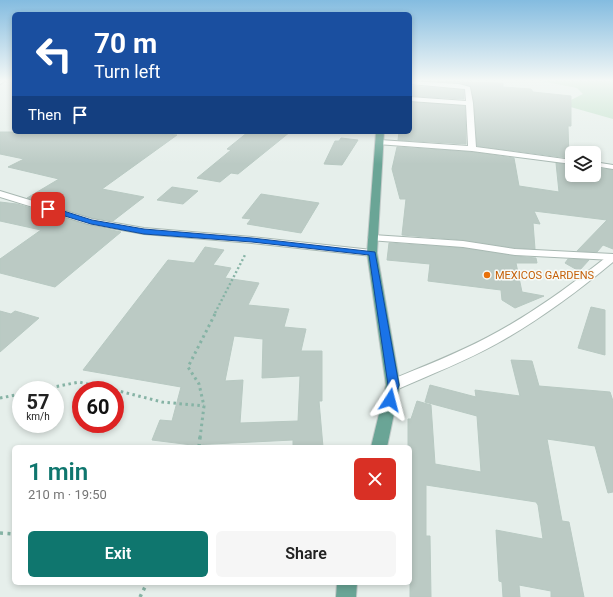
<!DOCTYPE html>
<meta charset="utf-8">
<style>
body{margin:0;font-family:Roboto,sans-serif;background:#f6f6f6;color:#222;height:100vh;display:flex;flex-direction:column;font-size:15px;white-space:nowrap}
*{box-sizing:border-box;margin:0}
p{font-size:13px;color:#767676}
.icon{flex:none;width:22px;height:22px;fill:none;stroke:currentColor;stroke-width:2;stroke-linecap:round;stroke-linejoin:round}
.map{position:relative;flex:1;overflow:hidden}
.panel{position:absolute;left:12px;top:445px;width:400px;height:140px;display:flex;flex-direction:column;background:#fff;border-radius:6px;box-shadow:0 2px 6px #0003}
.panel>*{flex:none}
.top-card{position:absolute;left:12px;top:12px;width:400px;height:122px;border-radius:6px;box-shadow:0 2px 6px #0003;background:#1a4fa0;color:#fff;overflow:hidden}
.tools{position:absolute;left:565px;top:146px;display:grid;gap:8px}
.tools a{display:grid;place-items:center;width:36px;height:36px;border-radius:6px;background:#fff;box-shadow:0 2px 6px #0003;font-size:20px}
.speed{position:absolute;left:12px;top:381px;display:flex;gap:8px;font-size:20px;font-weight:700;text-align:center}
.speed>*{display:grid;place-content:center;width:52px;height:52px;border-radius:50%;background:#fff;box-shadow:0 2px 6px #0003;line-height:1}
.speed small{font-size:10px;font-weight:400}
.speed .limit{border:6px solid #d22;background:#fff;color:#111}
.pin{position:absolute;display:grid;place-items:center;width:34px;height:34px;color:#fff;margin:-17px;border-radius:8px;box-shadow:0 2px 6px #0006}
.me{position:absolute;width:44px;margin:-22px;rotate:9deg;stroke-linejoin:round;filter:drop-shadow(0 0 3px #0008)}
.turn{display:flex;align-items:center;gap:14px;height:84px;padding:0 16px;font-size:18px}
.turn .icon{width:52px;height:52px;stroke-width:2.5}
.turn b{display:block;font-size:28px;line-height:34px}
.then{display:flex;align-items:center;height:38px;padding:0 16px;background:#0003;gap:8px;font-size:15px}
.round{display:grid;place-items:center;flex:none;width:42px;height:42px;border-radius:6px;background:#f6f6f6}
.head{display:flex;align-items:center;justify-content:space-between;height:68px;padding:0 16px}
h1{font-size:24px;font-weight:600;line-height:30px;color:#0f766e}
.button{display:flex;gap:8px;margin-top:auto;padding:8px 16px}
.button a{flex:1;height:46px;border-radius:6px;background:#0f766e;color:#fff;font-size:16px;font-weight:600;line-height:46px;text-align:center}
.button a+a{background:#f6f6f6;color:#222}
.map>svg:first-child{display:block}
.green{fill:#bfe0c8}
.building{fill:#bbcac4;stroke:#b8c9c2;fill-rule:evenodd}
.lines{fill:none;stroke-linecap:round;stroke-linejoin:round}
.minor-casing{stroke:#a8b8b2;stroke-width:2}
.tertiary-casing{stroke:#a8b8b2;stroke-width:2}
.primary-casing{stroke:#c2cac8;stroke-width:2}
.path-far2{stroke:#86b3a5;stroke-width:2.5;stroke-dasharray:2 2.5;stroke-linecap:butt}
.path-far1{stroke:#86b3a5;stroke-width:3;stroke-dasharray:2.5 3.5;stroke-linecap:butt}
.path{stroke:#86b3a5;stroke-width:3.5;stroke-dasharray:3 4.5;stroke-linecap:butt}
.minor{fill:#fff;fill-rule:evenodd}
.tertiary{fill:#fff;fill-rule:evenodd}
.primary{fill:#6aa596;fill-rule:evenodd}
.route{fill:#1a73e8;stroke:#114b97}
.food-dot{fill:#e8710a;stroke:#f7fbf9;stroke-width:1.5}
.labels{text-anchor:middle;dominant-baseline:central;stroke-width:3;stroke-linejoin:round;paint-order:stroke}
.food-label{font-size:11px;fill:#c56008;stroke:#f7fbf9;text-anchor:start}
</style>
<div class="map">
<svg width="613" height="597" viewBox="0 0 613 597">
<rect width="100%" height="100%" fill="#e6efeb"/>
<polygon class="green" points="541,81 613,81 613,119 567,106 567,102 583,94 577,88"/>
<g class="building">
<polygon points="428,81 503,83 503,87 531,89 533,92 571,96 571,126 568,126 569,158 477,146 474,103 471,87 459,82"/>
<polygon points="410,86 464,90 464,99 410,96"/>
<polygon points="410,102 465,106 466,144 398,140 399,132 410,132"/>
<polygon points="0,132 147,132 177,135 102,189 144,197 113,221 92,218 27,198 59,179 8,167 24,159 0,154"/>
<polygon points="248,132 290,132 238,174 231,173 220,182 197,178 231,150 227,149"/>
<polygon points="341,138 358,140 342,165 324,164 335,141 339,141"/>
<polygon points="397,147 472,152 514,158 519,186 559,192 556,163 572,165 572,175 594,175 594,168 613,170 613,249 603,245 597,252 577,251 607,220 534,211 540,224 533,223 535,249 515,248 463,240 402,235 406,199 400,199 392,169"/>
<polygon points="172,187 198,191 183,204 157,200"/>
<polygon points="261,194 319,203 301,233 247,224 251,219 242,218"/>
<polygon points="0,202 17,204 88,225 121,232 55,287 0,273 0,259 41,230 0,221"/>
<polygon points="389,243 463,248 515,256 536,258 537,263 516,263 522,292 544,296 515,308 502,300 501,290 428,281 430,264 387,260"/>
<path d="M205,247L224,250L213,265L231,268L225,278L259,283L248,305L289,309L284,327L306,329L301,351H322V401H319L323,447H293V440L192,445L152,440L160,420L172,421L181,387L83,370L168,260L194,263ZM234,336L263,339L262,378L300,376L298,421L240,423L243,380L225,381Z"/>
<polygon points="568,259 589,260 579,271 565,263"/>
<polygon points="591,307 605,310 605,355 578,348"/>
<polygon points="0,311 11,314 15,311 39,318 0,352"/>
<polygon points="511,360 532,361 539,386 610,392 613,401 613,492 608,493 595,446 547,439 562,521 569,522 584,597 551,597 551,591 519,585 520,597 503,597 502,582 499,581 496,530 543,539 538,505 536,502 426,485 426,536 430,536 431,597 410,597 410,447 408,447 408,419 411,419 417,401 431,405 435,464 481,472 477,416 425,402 430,385 476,397 475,390 520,396"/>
</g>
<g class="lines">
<defs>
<g id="minor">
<polygon points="0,81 5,81 0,84"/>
<polygon points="410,81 459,84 470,87 473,103 476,147 572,160 572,164 472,151 377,144 377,140 380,140 468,146 466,105 410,101 410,97 466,101 465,89 410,84"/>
<polygon points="594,162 613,165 613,169 594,166"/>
<polygon points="0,191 92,219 144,228 252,237 372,250 377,253 372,256 252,243 144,234 88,224 0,197"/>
<polygon points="373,235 463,241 515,249 613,254 613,260 515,255 463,247 369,240 368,238 369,236"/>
</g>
<path id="tertiary" d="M613,254V262C577,292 539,320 498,343C466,361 432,374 398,389L393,390L388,389L386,385L388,381C422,367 456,354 488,337C532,314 571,285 609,255Z"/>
<g id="primary">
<polygon points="376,132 384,132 377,253 400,385 387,447 371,447 386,385 367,253"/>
<polygon points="337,583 357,583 356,597 336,597"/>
</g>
</defs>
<use href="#minor" class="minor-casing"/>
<use href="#tertiary" class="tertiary-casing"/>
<use href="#primary" class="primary-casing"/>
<polyline class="path-far2" points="215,313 246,253"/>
<g class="path-far1">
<polyline points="39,390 79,382 113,390"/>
<polyline points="115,390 162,402 204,406"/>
<polyline points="0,398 21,394"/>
<polyline points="200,438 204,406 199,384 188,367 216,312"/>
</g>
<g class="path">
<polyline points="199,447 200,437"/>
<polyline points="0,533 14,534"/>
<polyline points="140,597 147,583"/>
</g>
<use href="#minor" class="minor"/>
<use href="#tertiary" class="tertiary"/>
<use href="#primary" class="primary"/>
</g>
<linearGradient id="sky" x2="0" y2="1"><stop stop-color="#84bce0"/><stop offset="0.49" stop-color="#f4f8f6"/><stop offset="1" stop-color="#f4f8f6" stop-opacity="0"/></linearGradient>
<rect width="613" height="164" fill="url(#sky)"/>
<polygon class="route" points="48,206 92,220 144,229 252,238 375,252 399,385 393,404 390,405 386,404 384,400 388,385 369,255 252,242 144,234 91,224 45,210 44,209"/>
<circle class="food-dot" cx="487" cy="275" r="4"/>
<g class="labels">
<g class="food-label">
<text x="495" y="275">MEXICOS GARDENS</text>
</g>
</g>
</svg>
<div class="tools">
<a><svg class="icon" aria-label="layers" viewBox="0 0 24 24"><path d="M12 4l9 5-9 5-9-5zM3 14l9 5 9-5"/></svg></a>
</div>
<div class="speed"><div>57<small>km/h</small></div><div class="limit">60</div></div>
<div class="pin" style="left:48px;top:209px;background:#d93025"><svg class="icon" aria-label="arrive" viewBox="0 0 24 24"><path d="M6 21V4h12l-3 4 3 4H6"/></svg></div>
<svg class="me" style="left:390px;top:400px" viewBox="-20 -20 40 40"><path d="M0-17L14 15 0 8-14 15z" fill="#1a73e8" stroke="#fff" stroke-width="4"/></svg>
<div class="top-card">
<div class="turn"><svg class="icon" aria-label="left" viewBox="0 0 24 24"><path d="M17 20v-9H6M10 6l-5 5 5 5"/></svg><div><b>70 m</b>Turn left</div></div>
<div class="then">Then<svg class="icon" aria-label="arrive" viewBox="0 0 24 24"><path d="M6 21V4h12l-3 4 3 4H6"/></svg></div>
</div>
<section class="panel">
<div class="head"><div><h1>1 min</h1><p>210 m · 19:50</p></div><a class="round" style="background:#d93025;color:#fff"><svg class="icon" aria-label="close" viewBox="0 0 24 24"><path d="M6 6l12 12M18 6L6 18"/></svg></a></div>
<div class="button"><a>Exit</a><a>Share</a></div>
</section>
</div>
